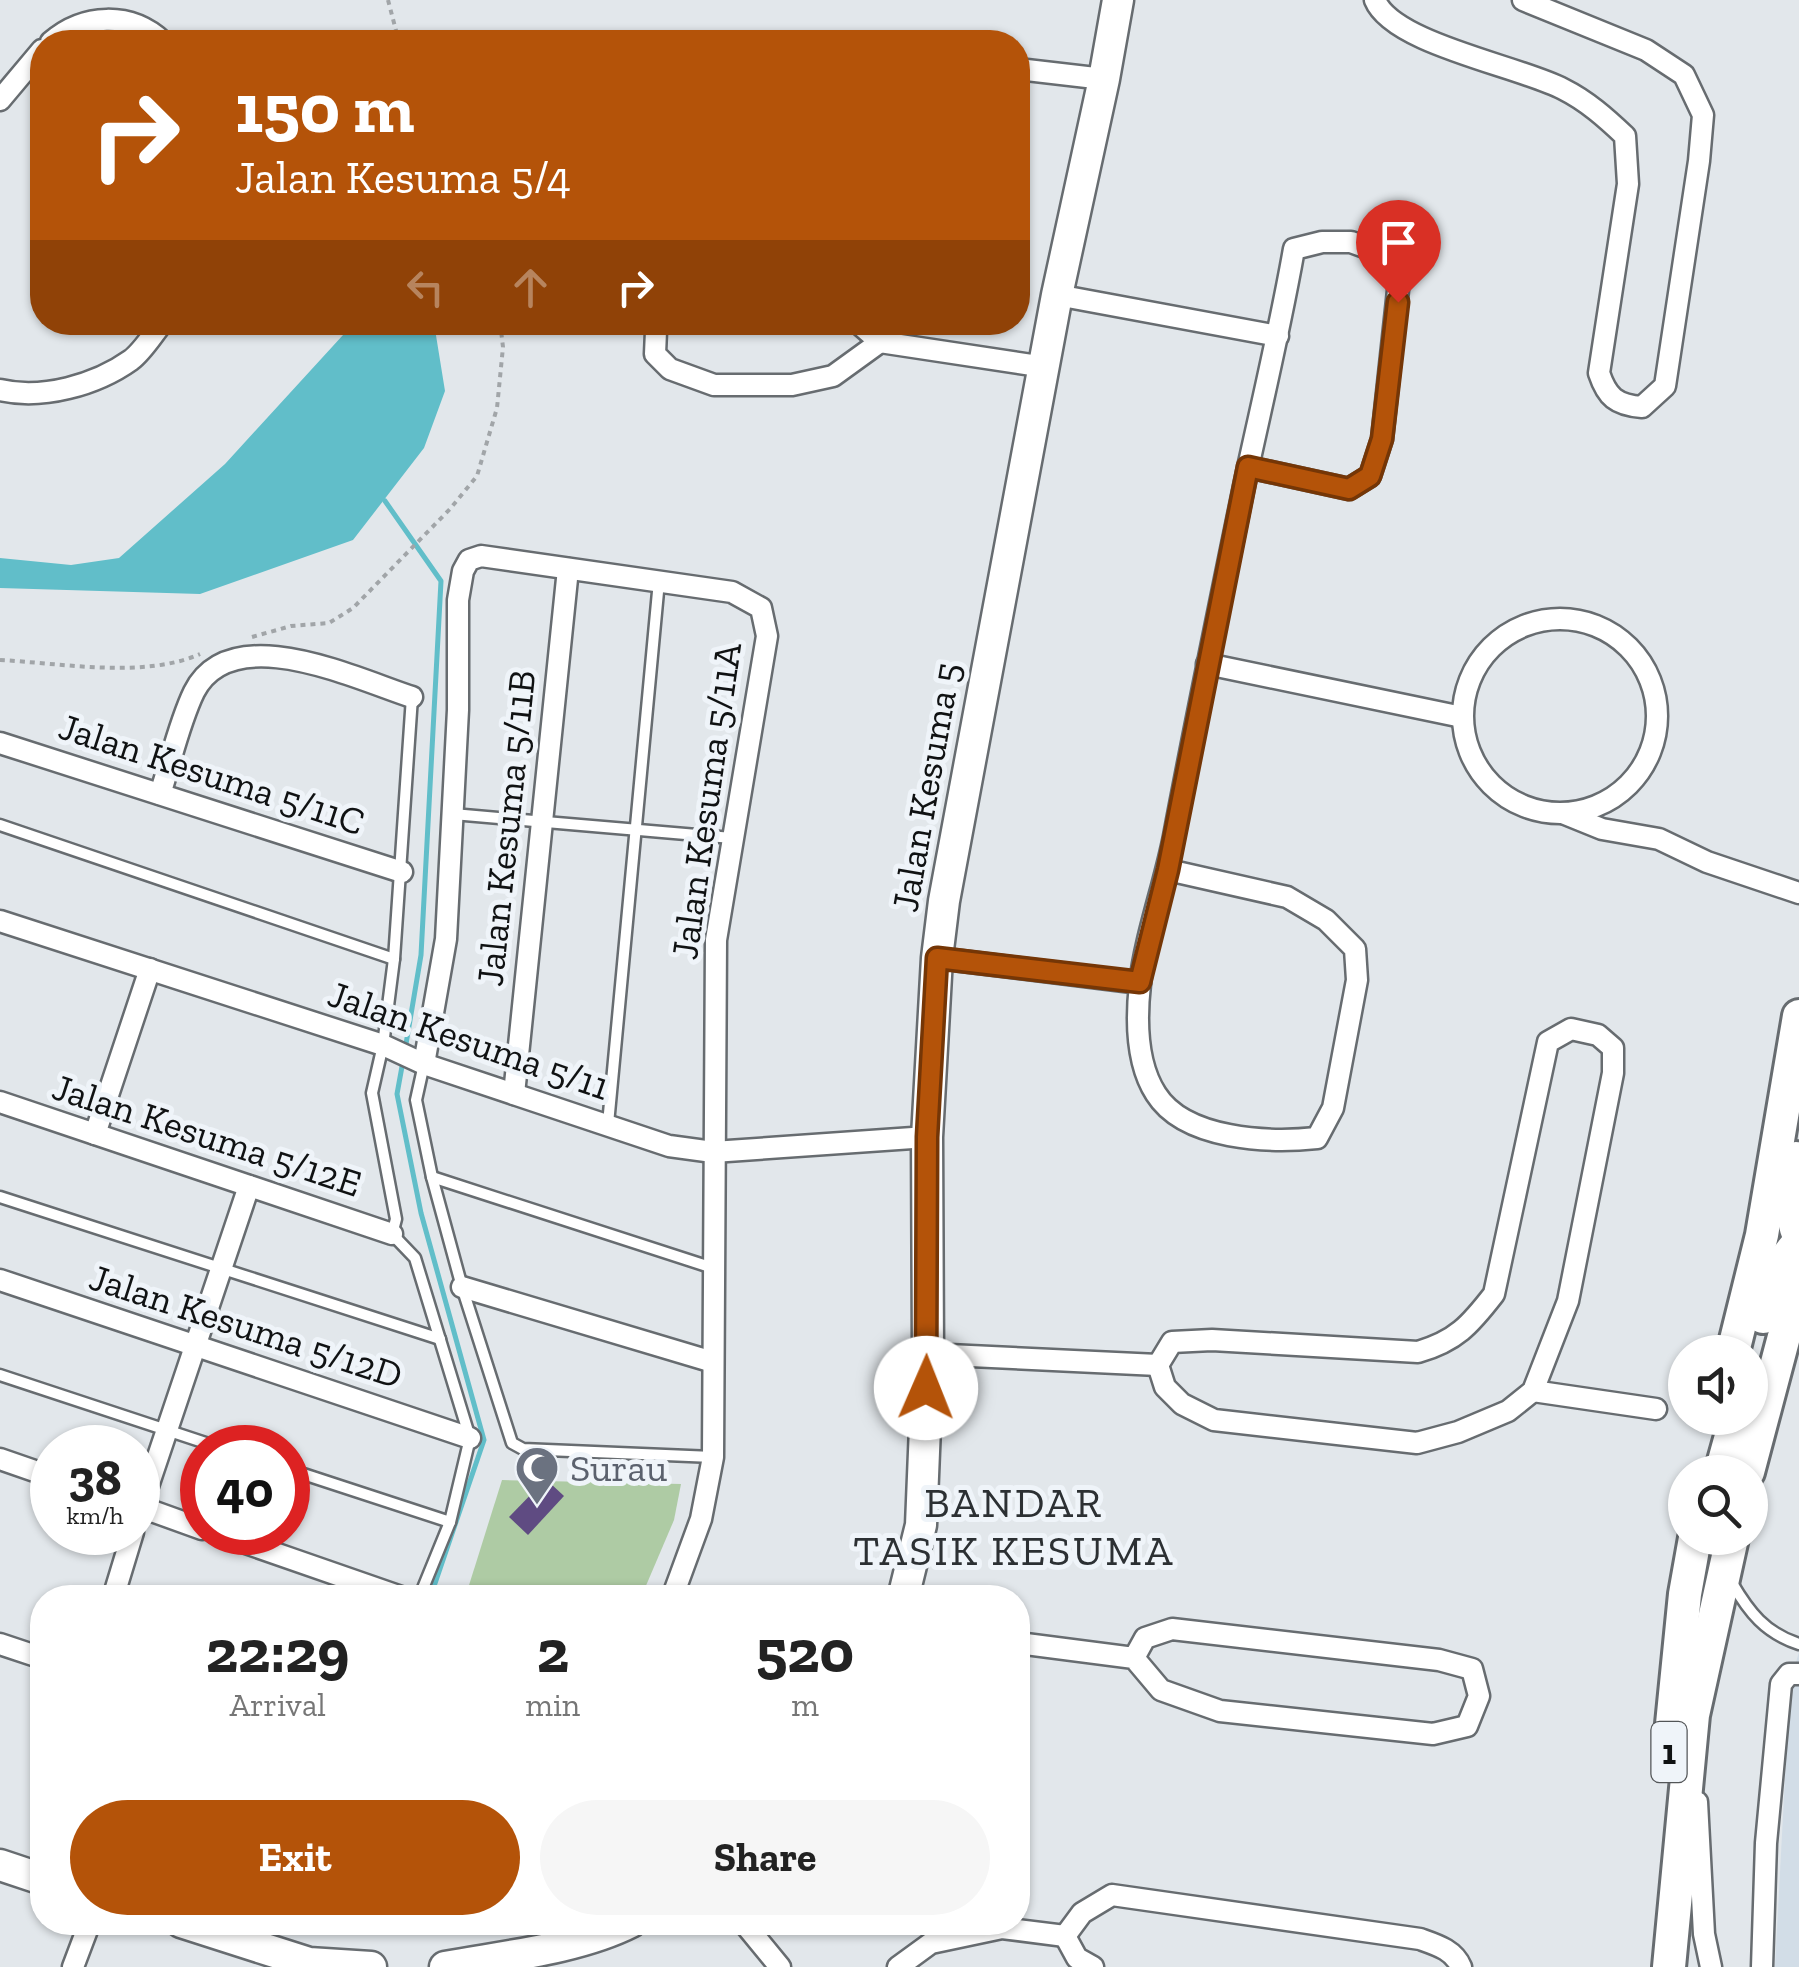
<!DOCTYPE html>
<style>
body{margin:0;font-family:"Zilla Slab",serif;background:#f6f6f6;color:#222;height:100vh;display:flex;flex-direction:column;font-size:38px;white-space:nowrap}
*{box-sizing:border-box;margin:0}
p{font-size:32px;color:#767676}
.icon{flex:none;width:55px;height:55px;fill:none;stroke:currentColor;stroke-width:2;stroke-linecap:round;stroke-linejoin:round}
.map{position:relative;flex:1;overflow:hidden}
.panel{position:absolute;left:30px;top:1585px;width:1000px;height:350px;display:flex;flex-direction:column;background:#fff;border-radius:40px;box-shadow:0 2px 8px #0004}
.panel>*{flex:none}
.top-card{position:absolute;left:30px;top:30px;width:1000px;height:305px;border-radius:40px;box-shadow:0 2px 8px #0004;background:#b45309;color:#fff;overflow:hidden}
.buttons{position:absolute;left:1668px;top:1335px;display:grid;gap:20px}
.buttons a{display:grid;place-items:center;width:100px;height:100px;border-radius:50%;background:#fff;box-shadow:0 2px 8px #0004;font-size:50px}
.speed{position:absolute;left:30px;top:1425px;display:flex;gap:20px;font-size:50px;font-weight:700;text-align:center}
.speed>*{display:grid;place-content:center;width:130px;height:130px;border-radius:50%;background:#fff;box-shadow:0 2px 8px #0004;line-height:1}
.speed small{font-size:25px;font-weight:400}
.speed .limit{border:15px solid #d22;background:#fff;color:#111}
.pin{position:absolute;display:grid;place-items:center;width:85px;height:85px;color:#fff;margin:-102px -42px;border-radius:50% 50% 50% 0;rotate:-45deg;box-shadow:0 0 10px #0007}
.pin .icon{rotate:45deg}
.me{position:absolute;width:110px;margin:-55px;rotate:1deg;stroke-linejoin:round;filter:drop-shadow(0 0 8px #0008)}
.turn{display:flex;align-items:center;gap:35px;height:210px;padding:0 40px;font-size:45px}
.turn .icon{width:130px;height:130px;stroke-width:2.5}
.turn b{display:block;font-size:70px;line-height:85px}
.lanes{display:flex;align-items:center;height:95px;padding:0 40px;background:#0003;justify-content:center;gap:50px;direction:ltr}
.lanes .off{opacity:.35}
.eta{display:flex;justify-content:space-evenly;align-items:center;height:170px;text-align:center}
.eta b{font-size:60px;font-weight:700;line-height:70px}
.cta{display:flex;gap:20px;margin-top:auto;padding:20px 40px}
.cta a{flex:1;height:115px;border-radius:60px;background:#b45309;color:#fff;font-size:40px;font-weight:700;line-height:115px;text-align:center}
.cta a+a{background:#f6f6f6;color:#222}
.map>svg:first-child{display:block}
.built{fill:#d2dde7}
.green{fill:#aecba4}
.water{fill:#61bec9}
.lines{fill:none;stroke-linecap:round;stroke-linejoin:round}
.stream{stroke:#61bec9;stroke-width:5}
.building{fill:#5f4b82}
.lane-casing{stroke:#676c70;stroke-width:15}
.street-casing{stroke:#676c70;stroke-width:25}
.secondary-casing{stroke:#676c70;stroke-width:35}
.primary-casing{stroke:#676c70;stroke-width:38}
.path{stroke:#a1a5a8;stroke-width:4;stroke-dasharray:5 5;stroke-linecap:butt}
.lane{stroke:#fff;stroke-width:10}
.street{stroke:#fff;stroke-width:20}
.secondary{stroke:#fff;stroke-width:30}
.primary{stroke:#fff;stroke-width:32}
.route-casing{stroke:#753606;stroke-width:25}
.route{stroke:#b45309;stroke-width:18}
.labels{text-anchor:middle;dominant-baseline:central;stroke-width:10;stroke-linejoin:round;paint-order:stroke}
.shield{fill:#eff4f9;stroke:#535658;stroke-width:2.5}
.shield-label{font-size:35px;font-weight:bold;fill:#101213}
.street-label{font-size:38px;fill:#101213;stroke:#eff4f9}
.worship-label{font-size:38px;fill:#5b616d;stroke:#eff4f9;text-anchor:start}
.quarter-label{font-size:42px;letter-spacing:2.5px;fill:#2c3033;stroke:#eff4f9}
</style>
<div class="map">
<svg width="1799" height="1967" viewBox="0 0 1799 1967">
<rect width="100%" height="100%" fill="#e2e7eb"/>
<polygon class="built" points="1799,1652 1799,1967 1775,1967 1790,1683"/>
<polygon class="green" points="502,1480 681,1484 674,1520 645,1588 638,1597 465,1598"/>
<polygon class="water" points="354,323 434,323 445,391 424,448 353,540 200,594 0,588 0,558 71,565 119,558 225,464"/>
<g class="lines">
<g class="stream">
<polyline points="385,501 441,581 421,955 405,1050"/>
<polyline points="403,1061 397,1094 421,1213 484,1440 430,1598"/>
</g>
</g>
<polygon class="building" points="543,1482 550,1483 564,1496 528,1535 509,1517"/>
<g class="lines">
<defs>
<g id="lane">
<polyline points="412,697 394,959 383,1045 372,1093 396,1219 392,1234 415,1258 470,1438 450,1522 419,1598"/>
<polyline points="453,814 732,838"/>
<polyline points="0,825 394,959"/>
<polyline points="424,1064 416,1100 432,1177 462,1287 512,1443 523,1449 713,1457"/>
<polyline points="608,1124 659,581"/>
<polyline points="432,1177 713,1268"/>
<polyline points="0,1197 440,1339"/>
<polyline points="0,1375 221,1448"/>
<polyline points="288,1469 450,1522"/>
<path d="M1732,1583C1749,1612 1765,1633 1799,1644"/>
</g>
<g id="street">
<path d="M1375,0C1393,44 1519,66 1563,89C1587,101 1606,118 1625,136L1628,184L1599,373C1607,397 1616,405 1642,407L1665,386L1699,161L1703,115L1684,75L1646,50L1523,0"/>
<path d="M51,42C83,14 130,11 163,42"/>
<polyline points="1018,69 1104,79"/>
<polyline points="0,100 42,50"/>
<polyline points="1057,295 1278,336"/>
<polyline points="661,322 656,331 655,354 670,369 714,385 792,385 833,376 880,342"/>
<polyline points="857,322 880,342 1045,367"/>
<path d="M0,390C42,400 96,385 131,360C143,351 153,334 163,322"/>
<circle cx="1560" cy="716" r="97"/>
<polyline points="1207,664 1462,717"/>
<polyline points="0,743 402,872"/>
<path d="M160,794C171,761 179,723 194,692C231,618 356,679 412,697"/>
<polyline points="1565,814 1602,829 1659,839 1707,862 1799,893"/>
<path d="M1168,870L1287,897L1326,920L1355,949L1357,980L1333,1108L1317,1138C1269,1143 1185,1140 1156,1094C1136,1063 1136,1020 1140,984C1145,938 1165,883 1174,836C1196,719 1220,603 1244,486C1261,407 1280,329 1294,249L1322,242H1351L1381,253L1399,281L1382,439L1370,476L1349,489L1248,467"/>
<polyline points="0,921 383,1045 424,1064 669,1146 713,1152 927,1137"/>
<polyline points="937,958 1140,983"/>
<path d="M1571,1029L1598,1035L1613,1048V1073L1568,1301L1533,1391L1508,1411L1458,1432L1417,1443L1214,1420L1182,1404L1165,1387L1158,1365L1172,1342L1212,1340L1418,1352C1456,1341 1470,1325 1494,1294L1548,1042Z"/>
<polyline points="424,1064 446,939 458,710 458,600 463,571 469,560 481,556 732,592 761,608 767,636 716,940 713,1457 701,1519 672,1598"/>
<polyline points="514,1094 568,569"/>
<polyline points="0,1102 392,1234"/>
<polyline points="95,1134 150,969"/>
<polyline points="0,1280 470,1438"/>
<polyline points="462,1287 713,1362"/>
<polyline points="928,1354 1158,1365"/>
<polyline points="1533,1391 1656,1409"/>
<polyline points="0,1459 52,1477"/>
<polyline points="138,1506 202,1529"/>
<polyline points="138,1516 249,1186"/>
<polyline points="214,1532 404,1598"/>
<polyline points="113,1598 133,1532"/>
<polyline points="1018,1643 1134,1658 1161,1690 1220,1711 1433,1734 1467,1726 1479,1696 1472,1669 1439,1660 1172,1629 1145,1638 1134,1658"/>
<polyline points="0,1644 42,1658"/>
<polyline points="1697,1802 1704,1934 1711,1967"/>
<polyline points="743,1922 780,1967"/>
<path d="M1065,1936L1082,1913L1112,1895L1420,1939C1437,1945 1454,1950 1461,1967"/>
<polyline points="1065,1936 1077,1958 1093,1967"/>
<polyline points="73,1967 90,1922"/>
<polyline points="898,1967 931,1943 1002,1928 1065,1936"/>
<polyline points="1762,1967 1766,1843 1781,1684 1789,1674 1799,1674"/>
</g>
<g id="secondary">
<polyline points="903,1598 921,1525 928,1354 927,1137 937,958 944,901 1057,295 1104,79 1118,0"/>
<polyline points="0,1865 42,1879"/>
<polyline points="181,1922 309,1963 371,1967"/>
<path d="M445,1967C504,1956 578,1949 631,1922"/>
</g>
<g id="primary">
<path d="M1796,1158C1792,1186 1788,1210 1799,1237"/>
<path d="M1763,1317C1770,1288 1778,1264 1799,1242"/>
<polyline points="1733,1352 1762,1235 1799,1016"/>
<polyline points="1721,1472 1736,1418"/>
<polyline points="1748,1472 1799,1280"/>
<polyline points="1671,1734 1685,1594 1695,1538"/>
<polyline points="1669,1967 1693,1715 1732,1538"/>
</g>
</defs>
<use href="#lane" class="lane-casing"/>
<use href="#street" class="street-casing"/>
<use href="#secondary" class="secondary-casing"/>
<use href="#primary" class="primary-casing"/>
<g class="path">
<polyline points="388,0 399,42"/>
<polyline points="252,637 291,626 329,623 353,608 450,509 477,476 497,408 503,347 500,322"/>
<path d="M0,660C61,663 144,679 200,654"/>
</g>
<use href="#lane" class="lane"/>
<use href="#street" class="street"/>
<use href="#secondary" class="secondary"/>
<use href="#primary" class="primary"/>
</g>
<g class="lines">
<defs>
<polyline id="route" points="926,1388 927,1137 937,958 1140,982 1168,870 1248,467 1349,489 1370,476 1382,439 1398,302"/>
</defs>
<use href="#route" class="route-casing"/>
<use href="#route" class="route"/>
</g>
<defs>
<symbol id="mosque-pin" viewBox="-11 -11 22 30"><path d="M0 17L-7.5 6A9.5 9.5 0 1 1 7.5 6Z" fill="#6b7280" stroke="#eff4f9"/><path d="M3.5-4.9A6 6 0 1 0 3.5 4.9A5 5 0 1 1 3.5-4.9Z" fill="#fff"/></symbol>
</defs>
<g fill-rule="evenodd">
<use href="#mosque-pin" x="512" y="1443" width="50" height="68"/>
</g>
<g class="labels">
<rect class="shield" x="1651.5" y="1722" width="35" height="60" rx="8"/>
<g class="shield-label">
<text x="1669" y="1752">1</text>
</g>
<g class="street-label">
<text transform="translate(212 774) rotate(18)">Jalan Kesuma 5/11C</text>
<text transform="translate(926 787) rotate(-80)">Jalan Kesuma 5</text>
<text transform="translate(706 801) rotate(-82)">Jalan Kesuma 5/11A</text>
<text transform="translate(506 828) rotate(-84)">Jalan Kesuma 5/11B</text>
<text transform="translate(469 1040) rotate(19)">Jalan Kesuma 5/11</text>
<text transform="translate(207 1135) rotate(18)">Jalan Kesuma 5/12E</text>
<text transform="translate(246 1326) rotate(18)">Jalan Kesuma 5/12D</text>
</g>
<g class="worship-label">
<text x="570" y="1468">Surau</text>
</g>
<g class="quarter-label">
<text x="1014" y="1502">BANDAR<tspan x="1014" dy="48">TASIK KESUMA</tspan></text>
</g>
</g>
</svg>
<div class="buttons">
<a><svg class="icon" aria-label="sound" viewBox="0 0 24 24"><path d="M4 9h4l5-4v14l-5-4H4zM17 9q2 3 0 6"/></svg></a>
<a><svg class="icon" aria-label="search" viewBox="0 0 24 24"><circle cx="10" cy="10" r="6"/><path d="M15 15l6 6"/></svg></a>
</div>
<div class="speed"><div>38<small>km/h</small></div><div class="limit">40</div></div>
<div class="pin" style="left:1398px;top:302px;background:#d93025"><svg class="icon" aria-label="arrive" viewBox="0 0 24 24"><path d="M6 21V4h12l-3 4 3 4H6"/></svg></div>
<svg class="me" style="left:926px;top:1388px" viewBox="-20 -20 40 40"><circle r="19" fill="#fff"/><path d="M0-13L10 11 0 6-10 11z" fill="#b45309"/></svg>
<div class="top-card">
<div class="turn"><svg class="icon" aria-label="right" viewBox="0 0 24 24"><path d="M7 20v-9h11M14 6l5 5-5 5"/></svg><div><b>150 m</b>Jalan Kesuma 5/4</div></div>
<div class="lanes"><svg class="icon off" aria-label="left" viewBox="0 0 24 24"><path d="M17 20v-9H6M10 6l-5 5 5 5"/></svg><svg class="icon off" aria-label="ahead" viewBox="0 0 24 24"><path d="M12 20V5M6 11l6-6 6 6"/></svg><svg class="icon" aria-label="right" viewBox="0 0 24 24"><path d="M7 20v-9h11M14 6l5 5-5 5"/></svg></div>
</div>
<section class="panel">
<div class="eta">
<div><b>22:29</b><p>Arrival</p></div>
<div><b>2</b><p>min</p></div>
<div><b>520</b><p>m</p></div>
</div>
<div class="cta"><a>Exit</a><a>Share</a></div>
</section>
</div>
